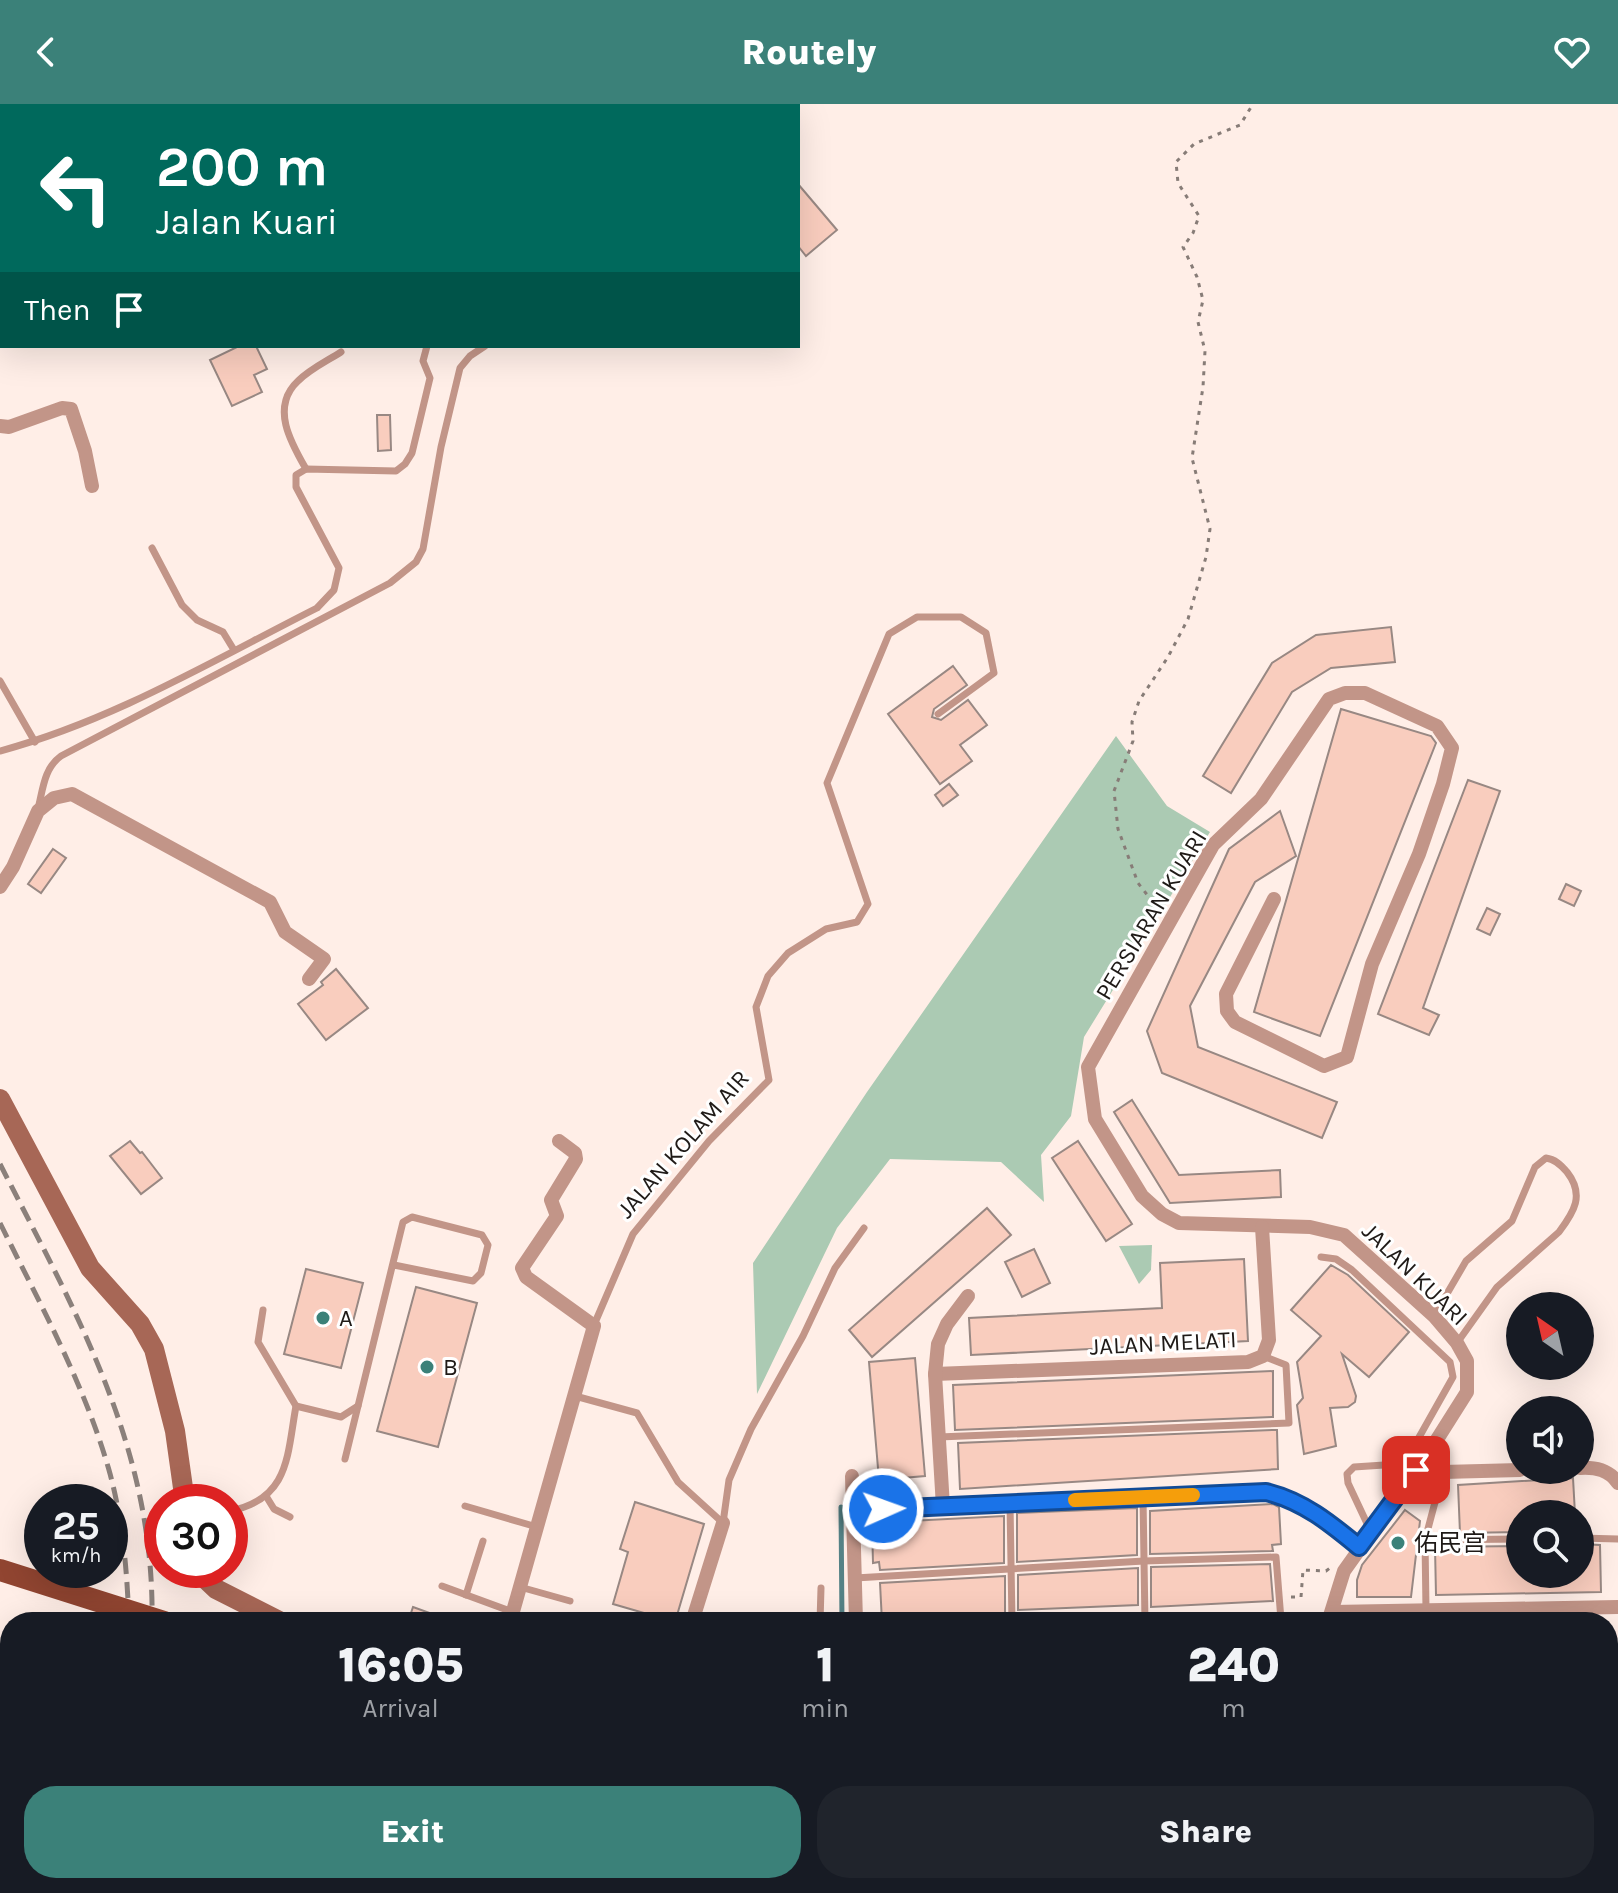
<!DOCTYPE html>
<meta charset="utf-8">
<style>
body{margin:0;font-family:Karla,"Noto Sans SC",sans-serif;background:#20242c;color:#f1f3f6;height:100vh;display:flex;flex-direction:column;font-size:30px;white-space:nowrap}
*{box-sizing:border-box;margin:0}
p{font-size:26px;color:#9ea1a6}
.icon{flex:none;width:44px;height:44px;fill:none;stroke:currentColor;stroke-width:2;stroke-linecap:round;stroke-linejoin:round}
.map{position:relative;flex:1;overflow:hidden}
.side{position:absolute;left:0px;top:1508px;width:1618px;height:282px;display:flex;flex-direction:column;background:#171b24;border-radius:32px 32px 0 0;box-shadow:0 8px 32px #0002}
.side>*{flex:none}
.top-card{position:absolute;left:0px;top:0px;width:800px;height:244px;box-shadow:0 8px 32px #0002;background:#00695c;color:#fff;overflow:hidden}
.needle{width:52px;rotate:326deg}
.fabs{position:absolute;left:1506px;top:1188px;display:grid;gap:16px}
.fabs a{display:grid;place-items:center;width:88px;height:88px;border-radius:50%;background:#171b24;box-shadow:0 8px 32px #0002;font-size:40px}
.speed{position:absolute;left:24px;top:1380px;display:flex;gap:16px;font-size:40px;font-weight:700;text-align:center}
.speed>*{display:grid;place-content:center;width:104px;height:104px;border-radius:50%;background:#171b24;box-shadow:0 8px 32px #0002;line-height:1}
.speed small{font-size:20px;font-weight:400}
.speed .limit{border:12px solid #d22;background:#fff;color:#111}
.pin{position:absolute;display:grid;place-items:center;width:68px;height:68px;color:#fff;margin:-34px;border-radius:16px;box-shadow:0 4px 12px #0006}
.me{position:absolute;width:88px;margin:-44px;rotate:88deg;stroke-linejoin:round;filter:drop-shadow(0 0 6px #0008)}
.turn{display:flex;align-items:center;gap:28px;height:168px;padding:0 24px;font-size:36px}
.turn .icon{width:104px;height:104px;stroke-width:2.5}
.turn b{display:block;font-size:56px;line-height:68px}
.then{display:flex;align-items:center;height:76px;padding:0 24px;background:#0003;gap:16px;font-size:30px}
.eta{display:flex;justify-content:space-evenly;align-items:center;height:136px;text-align:center}
.eta b{font-size:48px;font-weight:800;line-height:56px}
.button{display:flex;gap:16px;margin-top:auto;padding:16px 24px}
.button a{flex:1;height:92px;border-radius:32px;background:#3b8179;color:#fff;font-size:32px;font-weight:800;line-height:92px;text-align:center}
.button a+a{background:#20242c;color:#f1f3f6}
header{display:flex;justify-content:space-between;align-items:center;height:104px;padding:0 24px;background:#3b8179;color:#fff;font-size:36px;font-weight:800}
.map>svg:first-child{display:block}
.green{fill:#abcab3}
.lines{fill:none;stroke-linecap:round;stroke-linejoin:round}
.stream{stroke:#558286;stroke-width:5}
.building{fill:#f9cdbe;stroke:#988883;stroke-width:2}
.path{stroke:#877c77;stroke-width:3;stroke-dasharray:4 6;stroke-linecap:butt}
.lane{stroke:#c29588;stroke-width:7}
.street{stroke:#c29588;stroke-width:14}
.secondary{stroke:#a76756;stroke-width:20}
.primary{stroke:#914531;stroke-width:22}
.rail{stroke:#8b807b;stroke-width:5;stroke-dasharray:16 8;stroke-linecap:butt}
.primary-bridge{stroke:#914531;stroke-width:22}
.route-casing{stroke:#114b97;stroke-width:20}
.route{stroke:#1a73e8;stroke-width:14}
.slow{stroke:#f59e0b;stroke-width:14}
.poi-dot{fill:#3b8179;stroke:#fff;stroke-width:3}
.labels{text-anchor:middle;dominant-baseline:central;stroke-width:6;stroke-linejoin:round;paint-order:stroke}
.street-label{font-size:24px;fill:#1f1a17;stroke:#fff}
.poi-label{font-size:24px;fill:#1f1a17;stroke:#fff;text-anchor:start}
</style>
<header><svg class="icon" aria-label="back" viewBox="0 0 24 24"><path d="M15 5l-7 7 7 7"/></svg>Routely<svg class="icon" aria-label="heart" viewBox="0 0 24 24"><path d="M12 20l-8-8c-3-5 5-10 8-4 3-6 11-1 8 4z"/></svg></header>
<div class="map">
<svg width="1618" height="1789" viewBox="0 0 1618 1789">
<rect width="100%" height="100%" fill="#ffeee7"/>
<g class="green">
<polygon points="1116,632 1167,702 1210,728 1084,933 1071,1012 1041,1051 1044,1098 1001,1058 890,1055 837,1124 757,1290 753,1159 867,988"/>
<polygon points="1152,1141 1151,1166 1139,1180 1119,1142"/>
<polygon points="680,1780 752,1780 751,1789 690,1789"/>
</g>
<g class="lines">
<g class="stream">
<polyline points="841,1403 842,1518"/>
<polyline points="847,1780 848,1789"/>
</g>
</g>
<g class="building">
<polygon points="798,80 837,126 806,152 798,142"/>
<polygon points="239,242 256,242 267,265 254,271 262,288 232,302 210,256"/>
<polygon points="377,311 390,311 391,346 378,347"/>
<polygon points="1391,523 1395,558 1331,564 1292,588 1231,689 1203,672 1272,559 1316,531"/>
<polygon points="953,562 967,581 934,605 932,613 941,616 968,596 987,621 960,641 972,657 940,680 888,610"/>
<polygon points="1341,605 1431,632 1436,639 1320,932 1254,908"/>
<polygon points="1468,676 1500,687 1423,904 1439,911 1429,931 1378,910"/>
<polygon points="949,680 958,691 943,702 935,691"/>
<polygon points="1280,707 1296,752 1255,778 1190,902 1198,943 1337,998 1322,1034 1162,969 1147,927 1229,745"/>
<polygon points="53,745 66,754 41,789 28,780"/>
<polygon points="1566,780 1581,787 1574,802 1559,795"/>
<polygon points="1487,804 1500,810 1490,831 1477,825"/>
<polygon points="336,865 368,904 326,936 298,900 323,881 321,878"/>
<polygon points="1132,996 1179,1071 1280,1066 1281,1093 1170,1099 1114,1008"/>
<polygon points="130,1037 140,1049 142,1048 162,1074 141,1090 110,1052"/>
<polygon points="1078,1037 1132,1120 1106,1137 1052,1054"/>
<polygon points="987,1104 1011,1131 872,1253 849,1226"/>
<polygon points="1034,1145 1050,1179 1022,1193 1005,1158"/>
<polygon points="1244,1155 1248,1237 971,1251 969,1214 1162,1204 1160,1159"/>
<polygon points="1331,1161 1348,1171 1409,1228 1369,1273 1342,1250 1356,1292 1355,1298 1348,1303 1330,1304 1336,1342 1304,1350 1297,1301 1303,1294 1297,1258 1321,1232 1291,1206"/>
<polygon points="306,1165 363,1179 341,1264 284,1250"/>
<polygon points="416,1183 477,1199 438,1343 377,1327"/>
<polygon points="915,1254 925,1372 879,1376 869,1258"/>
<polygon points="1273,1267 1273,1313 955,1326 953,1281"/>
<polygon points="1273,1326 1277,1326 1278,1365 960,1385 958,1339"/>
<polygon points="1573,1374 1575,1410 1520,1410 1520,1428 1460,1429 1458,1381"/>
<polygon points="635,1398 704,1420 675,1518 613,1500 628,1448 620,1445"/>
<polygon points="1273,1400 1279,1403 1281,1440 1272,1441 1273,1447 1150,1450 1150,1407"/>
<polygon points="1137,1404 1137,1451 1017,1458 1017,1409"/>
<polygon points="1405,1406 1420,1417 1411,1493 1357,1493 1357,1476 1362,1461"/>
<polygon points="1004,1412 1004,1459 880,1466 879,1458 873,1459 872,1419"/>
<polygon points="1580,1440 1600,1441 1601,1488 1436,1491 1435,1443 1520,1442 1520,1470 1580,1470"/>
<polygon points="1270,1460 1273,1497 1151,1503 1151,1463"/>
<polygon points="1138,1464 1138,1501 1018,1506 1018,1471"/>
<polygon points="1005,1472 1005,1512 882,1518 880,1479"/>
<polygon points="413,1503 449,1516 448,1518 408,1518"/>
</g>
<g class="lines">
<g class="path">
<polyline points="1159,806 1138,779 1118,725 1114,687 1133,637 1132,618 1139,597 1168,553 1188,515 1206,453 1210,425 1192,354 1203,283 1205,247 1198,218 1203,196 1197,173 1183,143 1193,129 1199,112 1178,79 1176,58 1194,40 1240,21 1253,0"/>
<polyline points="1291,1493 1301,1493 1303,1466 1326,1467 1330,1464"/>
</g>
<g class="lane">
<polyline points="0,50 2,50"/>
<path d="M306,365C291,339 270,303 298,277C310,265 327,257 341,248"/>
<polyline points="152,444 182,501 197,516 223,528 234,546"/>
<polyline points="0,577 35,638"/>
<path d="M0,647C112,617 214,556 317,504L334,486L339,464L296,383V371L306,365L396,367L405,360L412,349L430,274L423,257L427,242"/>
<path d="M38,705C43,685 44,664 61,652L390,479L416,458L423,445L441,343L460,264L470,252L485,242"/>
<polyline points="1321,1153 1336,1155 1352,1166 1450,1258 1453,1273 1409,1351 1399,1360 1354,1363 1347,1370 1348,1379 1371,1428"/>
<path d="M1434,1212L1466,1157L1512,1117L1535,1063L1546,1054C1555,1055 1561,1061 1567,1068C1585,1091 1574,1108 1559,1128L1497,1183L1457,1239"/>
<polyline points="594,1221 633,1130 709,1037 769,976 756,903 768,872 788,849 826,825 857,818 868,800 827,679 889,530 917,513 961,513 986,529 994,569 938,610"/>
<polyline points="575,1292 637,1309 678,1378 723,1419"/>
<polyline points="296,1302 341,1313 358,1302 403,1118 412,1113 482,1131 488,1141 481,1169 473,1177 394,1161"/>
<polyline points="939,1333 1289,1319 1286,1261 1263,1252"/>
<polyline points="345,1355 358,1302"/>
<polyline points="266,1392 274,1405 290,1413"/>
<polyline points="1143,1393 1145,1518"/>
<polyline points="1010,1400 1012,1518"/>
<polyline points="465,1402 537,1423"/>
<path d="M230,1407C290,1395 287,1351 296,1302L258,1238L263,1206"/>
<polyline points="723,1419 729,1376 751,1325 803,1232 835,1164 864,1124"/>
<polyline points="1580,1434 1618,1435"/>
<polyline points="1425,1436 1520,1435"/>
<polyline points="855,1474 1144,1457 1276,1453 1281,1516"/>
<polyline points="442,1482 513,1508"/>
<polyline points="520,1483 570,1497"/>
<polyline points="466,1491 483,1437"/>
<polyline points="1426,1506 1425,1436 1443,1368"/>
<polyline points="820,1518 821,1484"/>
<polyline points="1608,1581 1618,1580"/>
<polyline points="899,1780 964,1789"/>
<polyline points="1185,1780 1186,1789"/>
<polyline points="308,1789 310,1780"/>
<polyline points="972,1789 989,1780"/>
</g>
<g class="street">
<polyline points="0,322 9,323 62,304 71,305 85,347 92,382"/>
<polyline points="0,783 13,763 38,707 54,694 72,690 270,798 285,828 324,855 309,875"/>
<polyline points="1274,795 1226,890 1227,907 1235,918 1324,962 1347,953 1372,860 1419,750 1443,680 1452,644 1437,622 1365,589 1345,589 1329,595 1261,695 1213,741 1088,963 1095,1015 1142,1092 1162,1110 1179,1119 1310,1123 1344,1131 1434,1212 1457,1239 1467,1257 1467,1288 1431,1345 1344,1467 1328,1518"/>
<polyline points="935,1270 1248,1258 1263,1252 1269,1236 1262,1123"/>
<path d="M1580,1364C1596,1363 1609,1366 1618,1379"/>
<polyline points="1443,1368 1520,1366"/>
<polyline points="852,1372 856,1518"/>
<polyline points="943,1403 935,1270 938,1240 947,1220 968,1192"/>
<path d="M853,1406L1266,1388C1303,1397 1330,1419 1359,1443"/>
<polyline points="1333,1508 1618,1503"/>
<polyline points="510,1518 594,1222 526,1173 522,1164 557,1112 551,1096 576,1055 575,1049 559,1037"/>
<polyline points="692,1518 723,1419"/>
<polyline points="1210,1518 1281,1516"/>
<polyline points="1608,1660 1618,1659"/>
<polyline points="1076,1780 1077,1789"/>
<polyline points="1259,1780 1259,1789"/>
<polyline points="764,1789 766,1780"/>
<polyline points="1594,1789 1602,1780"/>
</g>
<g class="secondary">
<polyline points="0,995 90,1164 140,1220 154,1245 175,1327 185,1398"/>
<polyline points="196,1466 216,1485 281,1518"/>
<polyline points="244,1789 250,1780"/>
</g>
<polyline class="primary" points="1608,1713 1618,1712"/>
<g class="rail">
<path d="M0,1060C76,1209 155,1344 152,1518"/>
<path d="M0,1119C40,1200 84,1279 109,1366C123,1416 127,1467 129,1518"/>
<polyline points="39,1789 45,1780"/>
<polyline points="127,1789 127,1780"/>
</g>
<polyline class="primary-bridge" points="0,1466 164,1518"/>
</g>
<g class="lines">
<defs>
<path id="route" d="M883,1405L1266,1388C1303,1397 1330,1419 1359,1443L1416,1366"/>
</defs>
<use href="#route" class="route-casing"/>
<use href="#route" class="route"/>
<polyline class="slow" points="1075,1396 1193,1391"/>
</g>
<g class="poi-dot">
<circle cx="323" cy="1214" r="8"/>
<circle cx="427" cy="1263" r="8"/>
<circle cx="1398" cy="1439" r="8"/>
</g>
<g class="labels">
<g class="street-label">
<text transform="translate(1151 811) rotate(-59)">PERSIARAN KUARI</text>
<text transform="translate(683 1040) rotate(-49)">JALAN KOLAM AIR</text>
<text transform="translate(1415 1170) rotate(44)">JALAN KUARI</text>
<text transform="translate(1163 1239) rotate(-3)">JALAN MELATI</text>
</g>
<g class="poi-label">
<text x="339" y="1214">A</text>
<text x="443" y="1263">B</text>
<text x="1414" y="1439">佑民宫</text>
</g>
</g>
</svg>
<div class="fabs">
<a><svg class="needle" viewBox="-14 -14 28 28"><path d="M0-13l5 13h-10z" fill="#e53935"/><path d="M0 13l5-13h-10z" fill="#9ea1a6"/></svg></a>
<a><svg class="icon" aria-label="sound" viewBox="0 0 24 24"><path d="M4 9h4l5-4v14l-5-4H4zM17 9q2 3 0 6"/></svg></a>
<a><svg class="icon" aria-label="search" viewBox="0 0 24 24"><circle cx="10" cy="10" r="6"/><path d="M15 15l6 6"/></svg></a>
</div>
<div class="speed"><div>25<small>km/h</small></div><div class="limit">30</div></div>
<div class="pin" style="left:1416px;top:1366px;background:#d93025"><svg class="icon" aria-label="arrive" viewBox="0 0 24 24"><path d="M6 21V4h12l-3 4 3 4H6"/></svg></div>
<svg class="me" style="left:883px;top:1405px" viewBox="-20 -20 40 40"><circle r="17" fill="#1a73e8" stroke="#fff" stroke-width="3"/><path d="M0-11L8 9 0 5-8 9z" fill="#fff"/></svg>
<div class="top-card">
<div class="turn"><svg class="icon" aria-label="left" viewBox="0 0 24 24"><path d="M17 20v-9H6M10 6l-5 5 5 5"/></svg><div><b>200 m</b>Jalan Kuari</div></div>
<div class="then">Then<svg class="icon" aria-label="arrive" viewBox="0 0 24 24"><path d="M6 21V4h12l-3 4 3 4H6"/></svg></div>
</div>
<section class="side">
<div class="eta">
<div><b>16:05</b><p>Arrival</p></div>
<div><b>1</b><p>min</p></div>
<div><b>240</b><p>m</p></div>
</div>
<div class="button"><a>Exit</a><a>Share</a></div>
</section>
</div>
